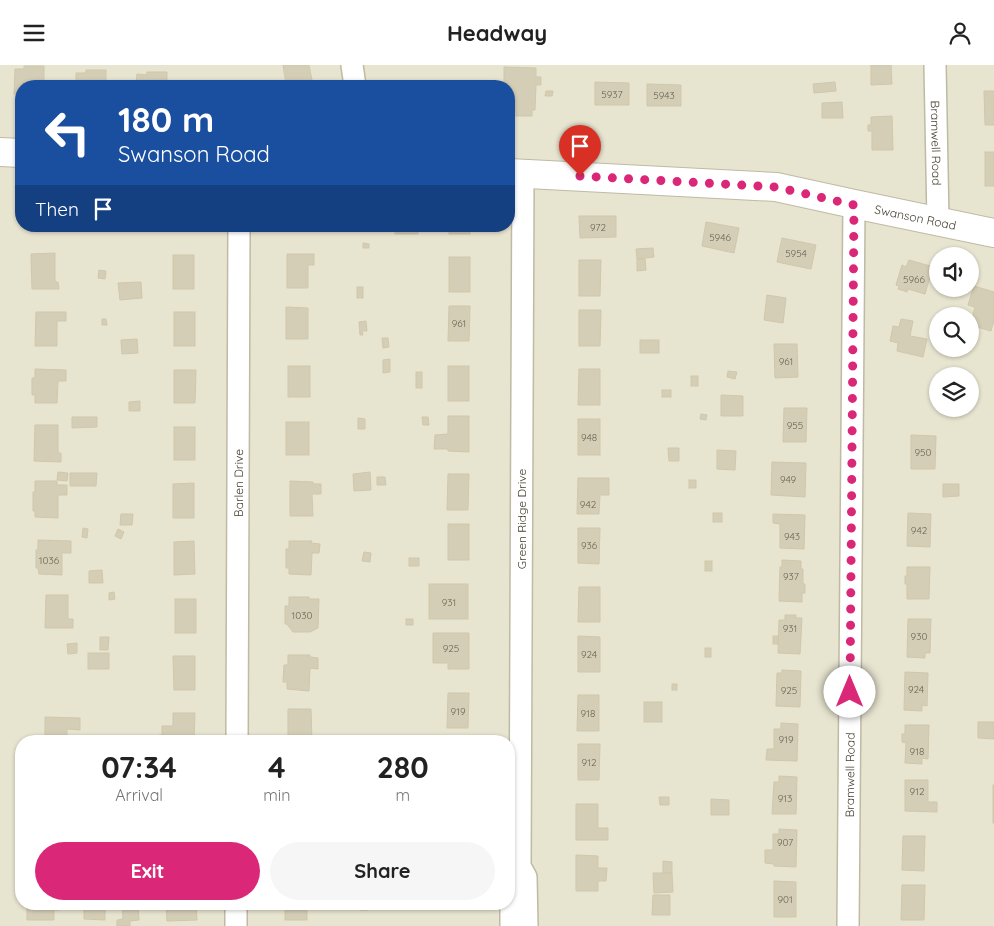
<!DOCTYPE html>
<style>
body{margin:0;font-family:Quicksand,sans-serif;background:#f6f6f6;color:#222;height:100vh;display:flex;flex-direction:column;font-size:19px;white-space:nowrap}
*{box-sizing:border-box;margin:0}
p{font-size:16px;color:#767676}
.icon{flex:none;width:28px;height:28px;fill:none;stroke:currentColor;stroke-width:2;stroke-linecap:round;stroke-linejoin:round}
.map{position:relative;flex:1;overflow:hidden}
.sheet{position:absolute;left:15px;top:670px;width:500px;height:175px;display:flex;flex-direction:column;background:#fff;border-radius:20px;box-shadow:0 1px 4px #0004}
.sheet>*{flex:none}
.banner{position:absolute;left:15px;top:15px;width:500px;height:152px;border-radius:20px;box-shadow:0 1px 4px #0004;background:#1a4fa0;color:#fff;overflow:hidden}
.buttons{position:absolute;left:929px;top:182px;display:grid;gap:10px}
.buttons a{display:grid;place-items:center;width:50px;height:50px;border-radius:50%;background:#fff;box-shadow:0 1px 4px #0004;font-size:25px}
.pin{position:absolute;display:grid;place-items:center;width:42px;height:42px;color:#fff;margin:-51px -21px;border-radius:50% 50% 50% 0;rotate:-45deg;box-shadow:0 0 5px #0007}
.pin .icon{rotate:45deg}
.me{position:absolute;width:55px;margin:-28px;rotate:0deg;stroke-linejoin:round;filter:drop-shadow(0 0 4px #0008)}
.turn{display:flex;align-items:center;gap:18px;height:105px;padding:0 20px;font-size:22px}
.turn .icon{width:65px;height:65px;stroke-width:2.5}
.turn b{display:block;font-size:35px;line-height:42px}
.then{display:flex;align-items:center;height:48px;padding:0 20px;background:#0003;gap:10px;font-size:19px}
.eta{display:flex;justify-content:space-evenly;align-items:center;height:85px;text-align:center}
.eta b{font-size:30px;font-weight:700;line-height:35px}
.button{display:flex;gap:10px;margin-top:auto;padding:10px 20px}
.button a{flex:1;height:58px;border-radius:30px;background:#db2777;color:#fff;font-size:20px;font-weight:700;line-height:58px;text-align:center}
.button a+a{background:#f6f6f6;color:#222}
header{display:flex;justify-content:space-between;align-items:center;height:65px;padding:0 20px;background:#fff;font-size:22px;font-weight:700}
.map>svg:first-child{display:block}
.residential{fill:#e7e4d0;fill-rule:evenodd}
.building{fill:#d5ceb7;stroke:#d1c7aa}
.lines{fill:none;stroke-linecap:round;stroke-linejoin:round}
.minor-casing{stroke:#bfbaa4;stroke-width:24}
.tertiary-casing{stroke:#bfbaa4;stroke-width:30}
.minor{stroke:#fff;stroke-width:21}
.tertiary{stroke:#fff;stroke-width:28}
.route{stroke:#db2777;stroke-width:9;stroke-dasharray:0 16.2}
.labels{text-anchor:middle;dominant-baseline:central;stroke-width:5;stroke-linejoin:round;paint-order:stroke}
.number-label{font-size:10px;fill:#696453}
.street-label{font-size:12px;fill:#454032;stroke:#fff}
</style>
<header><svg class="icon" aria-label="menu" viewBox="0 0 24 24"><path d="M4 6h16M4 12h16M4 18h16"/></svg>Headway<svg class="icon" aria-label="person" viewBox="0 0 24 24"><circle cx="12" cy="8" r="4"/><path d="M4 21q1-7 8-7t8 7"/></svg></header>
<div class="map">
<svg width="994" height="861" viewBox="0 0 994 861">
<rect width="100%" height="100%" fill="#f3f0e2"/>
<path class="residential" d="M0,0H994V861H0ZM21,21H509V161H21ZM938,191H970V224H938ZM938,251H970V284H938ZM938,311H970V344H938ZM21,676H509V839H21Z"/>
<g class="building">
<polygon points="283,0 309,0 312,15 286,19"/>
<polygon points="871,0 891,0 892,19 871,20"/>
<polygon points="24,1 44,1 44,21 21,21 21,29 14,29 15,4 24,4"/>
<polygon points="504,2 536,3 536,12 541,12 541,20 536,20 535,45 532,45 532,51 516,51 516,45 513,45 514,25 509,25 509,21 504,21"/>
<polygon points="86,5 106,5 106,21 76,21 76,8 86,8"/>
<polygon points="147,7 167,7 167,21 136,21 137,9 147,10"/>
<polygon points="595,17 629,18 629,40 595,40"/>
<polygon points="835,17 836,26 814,28 813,19"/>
<polygon points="647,19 681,20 681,41 647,41"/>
<rect x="391" y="20" width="34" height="1"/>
<polygon points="546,26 553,26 552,31 545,31"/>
<polygon points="984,26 994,26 994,60 985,60"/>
<polygon points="842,37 843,53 822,53 822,38"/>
<polygon points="892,51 893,85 872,85 872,66 868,66 868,60 871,60 871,52"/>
<rect x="985" y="87" width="9" height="34"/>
<polygon points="579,151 616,151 616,172 580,173"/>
<polygon points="706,157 739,163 734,188 702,181"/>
<rect x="289" y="161" width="21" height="2"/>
<rect x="395" y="161" width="23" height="8"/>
<rect x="449" y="161" width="21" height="8"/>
<polygon points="782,173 816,180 811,204 777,197"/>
<polygon points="363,178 369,179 369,183 363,183"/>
<polygon points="653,183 654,192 637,194 636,184"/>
<polygon points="55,188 55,217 58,217 59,224 32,224 31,189"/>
<polygon points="287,189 314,189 314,200 308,200 308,223 287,223"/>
<rect x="173" y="190" width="21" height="34"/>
<rect x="449" y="192" width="21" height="35"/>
<polygon points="637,194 645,194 646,205 637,206"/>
<polygon points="579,195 601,195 600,231 579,231"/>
<polygon points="909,195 930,201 928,207 931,208 925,229 908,224 907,227 898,224 899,221 896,220 902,200 906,202"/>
<polygon points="99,205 106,206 105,214 98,213"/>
<polygon points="141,217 142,233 120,235 118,218"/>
<polygon points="974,221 994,227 994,255 991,266 970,260 975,242 968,240"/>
<rect x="357" y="222" width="6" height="11"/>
<polygon points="767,230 786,233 783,258 764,255"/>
<polygon points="449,241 470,241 469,276 448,276"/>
<polygon points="286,242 308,243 308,274 286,274"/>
<polygon points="579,245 601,245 600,281 579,281"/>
<polygon points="36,247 66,247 66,256 57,256 57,281 35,281"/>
<rect x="174" y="247" width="21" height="34"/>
<polygon points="102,254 106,254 107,260 102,260"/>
<polygon points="901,254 913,256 910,271 927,274 923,292 897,286 898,278 890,276 893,261 899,262"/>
<polygon points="366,256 367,266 362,266 363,270 360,270 359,257"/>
<polygon points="382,273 388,273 389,282 383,283"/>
<polygon points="137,274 138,288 122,289 121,275"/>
<rect x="640" y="275" width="19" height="13"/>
<polygon points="774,279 797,279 798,312 775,313"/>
<polygon points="390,294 390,307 383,308 383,295"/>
<rect x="288" y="301" width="22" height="31"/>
<rect x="448" y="301" width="21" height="35"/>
<polygon points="35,304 66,305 66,316 58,316 57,338 35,338 35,330 32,330 32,313 35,313"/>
<polygon points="579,304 600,304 600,340 578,340"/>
<polygon points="174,305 196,305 195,338 174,338"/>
<polygon points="728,306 737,307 735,314 727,312"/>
<rect x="416" y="307" width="6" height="16"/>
<rect x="691" y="311" width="7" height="10"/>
<rect x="662" y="325" width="9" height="7"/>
<polygon points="721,330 743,331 743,351 721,351"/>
<polygon points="140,336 140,346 129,346 129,337"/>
<polygon points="784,343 807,343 806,377 783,377"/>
<polygon points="701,349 707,350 706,355 700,354"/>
<polygon points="448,351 469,351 469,387 448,386 448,384 434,384 435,370 448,369"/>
<polygon points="72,352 97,352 97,362 72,363"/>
<polygon points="422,352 428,352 429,360 423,360"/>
<polygon points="358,353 365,354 365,364 358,364"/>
<rect x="578" y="354" width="22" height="36"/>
<rect x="286" y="357" width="23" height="33"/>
<polygon points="35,360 58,360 58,388 61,388 61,397 34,396"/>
<rect x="174" y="362" width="21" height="33"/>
<polygon points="911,370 936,371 935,404 911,404"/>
<polygon points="668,383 679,383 679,396 669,396"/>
<polygon points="717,385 736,386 735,405 717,404"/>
<polygon points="772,397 806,398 805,432 771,430"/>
<polygon points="58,407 68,408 67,416 57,415"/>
<polygon points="370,407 371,425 354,426 353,409"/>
<polygon points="70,408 97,408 96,421 70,421"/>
<polygon points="448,409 469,409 468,445 447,445"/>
<polygon points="377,412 385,412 386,420 377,420"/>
<polygon points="578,413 609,413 609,430 600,430 599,449 577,449"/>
<rect x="689" y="415" width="7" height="8"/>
<polygon points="35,416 57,416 57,420 67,420 67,430 58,430 58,453 35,452 35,446 33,446 33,427 35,427"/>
<polygon points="290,416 313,417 313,419 321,419 321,429 312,429 313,451 290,451"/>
<polygon points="194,418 194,453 173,453 173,419"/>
<polygon points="943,419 959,419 959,431 943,432"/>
<rect x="713" y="448" width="9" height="9"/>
<polygon points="908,448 931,449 930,482 907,481"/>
<polygon points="121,449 133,449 132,460 120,460"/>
<polygon points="773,449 805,450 804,484 780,483 780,459 773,458"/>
<rect x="448" y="459" width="21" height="36"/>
<polygon points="83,463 88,464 87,473 82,472"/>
<polygon points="578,463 600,463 599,499 578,498"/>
<polygon points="118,464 124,467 121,474 115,471"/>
<polygon points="38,475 71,476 71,488 62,488 62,510 39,509 38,503 36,503 36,485 38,485"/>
<polygon points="194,476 195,509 174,510 174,477"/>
<polygon points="289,476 312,476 311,478 320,479 319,488 312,488 311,510 289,509 289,503 286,503 286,484 289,484"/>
<polygon points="364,487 371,488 370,497 362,496"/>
<rect x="409" y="493" width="10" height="8"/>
<polygon points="782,495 801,496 801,504 803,504 803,519 805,519 805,528 802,528 802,537 779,536 780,502 782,502"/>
<rect x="705" y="496" width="7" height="10"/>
<polygon points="907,502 930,502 929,534 907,534 907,519 905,519 905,511 907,511"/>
<polygon points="102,505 103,518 89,518 89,506"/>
<rect x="429" y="519" width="39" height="35"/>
<polygon points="579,522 600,522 600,557 578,557"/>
<polygon points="114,527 115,534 109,535 109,528"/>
<polygon points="46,530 68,530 68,554 73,554 73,563 45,563"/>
<polygon points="289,532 309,532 309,534 319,534 318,563 310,567 293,567 287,559 285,559 285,541 289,541"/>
<rect x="175" y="534" width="21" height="34"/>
<polygon points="785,550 796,550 796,553 802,553 800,589 778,588 779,555 785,555"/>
<rect x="406" y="554" width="7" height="6"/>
<polygon points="908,554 931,554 930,588 925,588 925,593 907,592"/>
<polygon points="433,568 469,568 469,604 448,604 448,598 433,598"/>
<polygon points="578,571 600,572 600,607 578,607"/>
<rect x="773" y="571" width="5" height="8"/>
<polygon points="100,572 109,572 108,585 100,585"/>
<polygon points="77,578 77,588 68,589 67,579"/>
<rect x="705" y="583" width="6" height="9"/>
<rect x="88" y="588" width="21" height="16"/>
<polygon points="288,590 310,590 310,592 318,593 318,604 310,603 309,626 287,624 287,617 283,617 284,600 288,600"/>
<polygon points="173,591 195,591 195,625 174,625"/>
<polygon points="782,605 801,606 800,642 776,641 777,608 782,608"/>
<polygon points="905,607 928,608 927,641 922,640 922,646 904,645"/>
<rect x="672" y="619" width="5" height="6"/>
<polygon points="448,628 469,628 468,663 447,663"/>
<polygon points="578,630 599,630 599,666 577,666"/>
<rect x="644" y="637" width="18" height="20"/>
<polygon points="288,644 311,644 312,676 288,676"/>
<polygon points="173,648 195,648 194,676 173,676 173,674 159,674 159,670 162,670 162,661 173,661"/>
<polygon points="45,652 80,653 80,665 67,664 67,676 45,676"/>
<polygon points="978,657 994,657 994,674 978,673"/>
<polygon points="781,658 798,659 797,696 766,695 767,684 774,684 774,664 781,664"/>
<polygon points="905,660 929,660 928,694 922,693 922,699 905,698 906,678 902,677 902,669 905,669"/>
<polygon points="578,679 600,679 599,715 578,715"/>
<polygon points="779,711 797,712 796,749 772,749 774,717 779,717"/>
<polygon points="905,715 928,715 928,737 937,737 937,747 905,746"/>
<rect x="993" y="720" width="1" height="38"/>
<polygon points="659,732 669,732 669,740 660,740"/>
<polygon points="711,734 729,735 729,750 711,750"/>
<polygon points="576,739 598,739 598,763 608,763 608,775 576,775"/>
<polygon points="779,764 797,765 796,802 774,801 774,799 765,798 765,785 773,785 773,769 779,769"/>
<polygon points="903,771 925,771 924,806 902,805"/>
<polygon points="576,790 598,791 598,803 607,803 606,816 598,816 598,826 576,826"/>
<polygon points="663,796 672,797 672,808 663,808"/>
<polygon points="653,808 672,808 673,827 654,828"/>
<polygon points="774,816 796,817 796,852 774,852"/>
<polygon points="902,820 925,820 924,855 901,855"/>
<polygon points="653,830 670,830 670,850 652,850"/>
<polygon points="27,839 60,839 60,845 54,845 54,855 27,855"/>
<polygon points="84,839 105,839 105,855 84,854"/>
<polygon points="122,839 138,839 139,855 130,856 130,861 117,861 117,855 123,854"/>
<polygon points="166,839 196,839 197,855 167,856"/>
<rect x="285" y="839" width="22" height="16"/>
<rect x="360" y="839" width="8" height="6"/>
</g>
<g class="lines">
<defs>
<g id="minor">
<polyline points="352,0 355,21"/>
<path id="s1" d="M935,0L938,156"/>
<polyline points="523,108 520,801 526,812 527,861"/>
<path id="s2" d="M237,676L239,161"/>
<polyline points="236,861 236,839"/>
<polyline points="511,861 511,812 518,803"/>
<path id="s3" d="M848,861L854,139"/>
</g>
<g id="tertiary">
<polyline points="0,87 21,88"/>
<path id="s4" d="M509,108L776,122L854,139L994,168"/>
</g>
</defs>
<use href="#minor" class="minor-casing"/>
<use href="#tertiary" class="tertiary-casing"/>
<use href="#minor" class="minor"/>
<use href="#tertiary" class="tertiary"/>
</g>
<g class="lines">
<polyline class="route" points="580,111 776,122 854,140 850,627"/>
</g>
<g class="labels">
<g class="number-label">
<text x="612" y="29">5937</text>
<text x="664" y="30">5943</text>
<text x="598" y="162">972</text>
<text x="720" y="172">5946</text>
<text x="796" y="188">5954</text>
<text x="914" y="214">5966</text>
<text x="459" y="258">961</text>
<text x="786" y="296">961</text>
<text x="795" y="360">955</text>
<text x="589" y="372">948</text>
<text x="923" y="387">950</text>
<text x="788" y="414">949</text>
<text x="588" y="439">942</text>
<text x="919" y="465">942</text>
<text x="792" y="471">943</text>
<text x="589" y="480">936</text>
<text x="49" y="495">1036</text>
<text x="791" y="511">937</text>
<text x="449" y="537">931</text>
<text x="302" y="550">1030</text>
<text x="790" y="563">931</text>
<text x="919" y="571">930</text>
<text x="451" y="583">925</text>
<text x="589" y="589">924</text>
<text x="916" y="624">924</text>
<text x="789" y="625">925</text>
<text x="458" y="646">919</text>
<text x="588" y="648">918</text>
<text x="786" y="674">919</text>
<text x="917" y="686">918</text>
<text x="589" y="697">912</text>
<text x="917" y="726">912</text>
<text x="785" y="733">913</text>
<text x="785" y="777">907</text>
<text x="785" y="834">901</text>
</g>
<g class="street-label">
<text stroke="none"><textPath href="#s1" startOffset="78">Bramwell Road</textPath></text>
<text stroke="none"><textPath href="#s4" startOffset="410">Swanson Road</textPath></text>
<text stroke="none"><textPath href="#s2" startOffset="258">Barlen Drive</textPath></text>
<text transform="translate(521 454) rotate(-90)">Green Ridge Drive</text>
<text stroke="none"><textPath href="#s3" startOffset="151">Bramwell Road</textPath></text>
</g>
</g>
</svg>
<div class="buttons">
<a><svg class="icon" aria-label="sound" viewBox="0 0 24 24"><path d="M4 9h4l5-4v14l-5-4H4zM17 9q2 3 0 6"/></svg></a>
<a><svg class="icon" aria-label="search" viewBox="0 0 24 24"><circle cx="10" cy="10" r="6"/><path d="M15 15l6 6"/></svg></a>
<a><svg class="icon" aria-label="layers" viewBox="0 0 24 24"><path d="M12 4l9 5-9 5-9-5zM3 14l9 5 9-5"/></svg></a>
</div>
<div class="pin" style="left:580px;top:111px;background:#d93025"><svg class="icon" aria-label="arrive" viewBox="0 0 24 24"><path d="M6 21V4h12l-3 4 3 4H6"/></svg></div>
<svg class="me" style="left:850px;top:627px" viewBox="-20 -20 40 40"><circle r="19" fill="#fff"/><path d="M0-13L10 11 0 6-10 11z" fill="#db2777"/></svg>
<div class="banner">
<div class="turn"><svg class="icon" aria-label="left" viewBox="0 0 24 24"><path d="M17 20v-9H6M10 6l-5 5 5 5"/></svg><div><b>180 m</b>Swanson Road</div></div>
<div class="then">Then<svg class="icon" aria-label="arrive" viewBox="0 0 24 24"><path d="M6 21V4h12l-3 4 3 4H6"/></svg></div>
</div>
<section class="sheet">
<div class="eta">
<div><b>07:34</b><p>Arrival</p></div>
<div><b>4</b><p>min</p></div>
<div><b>280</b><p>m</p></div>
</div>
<div class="button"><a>Exit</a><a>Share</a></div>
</section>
</div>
